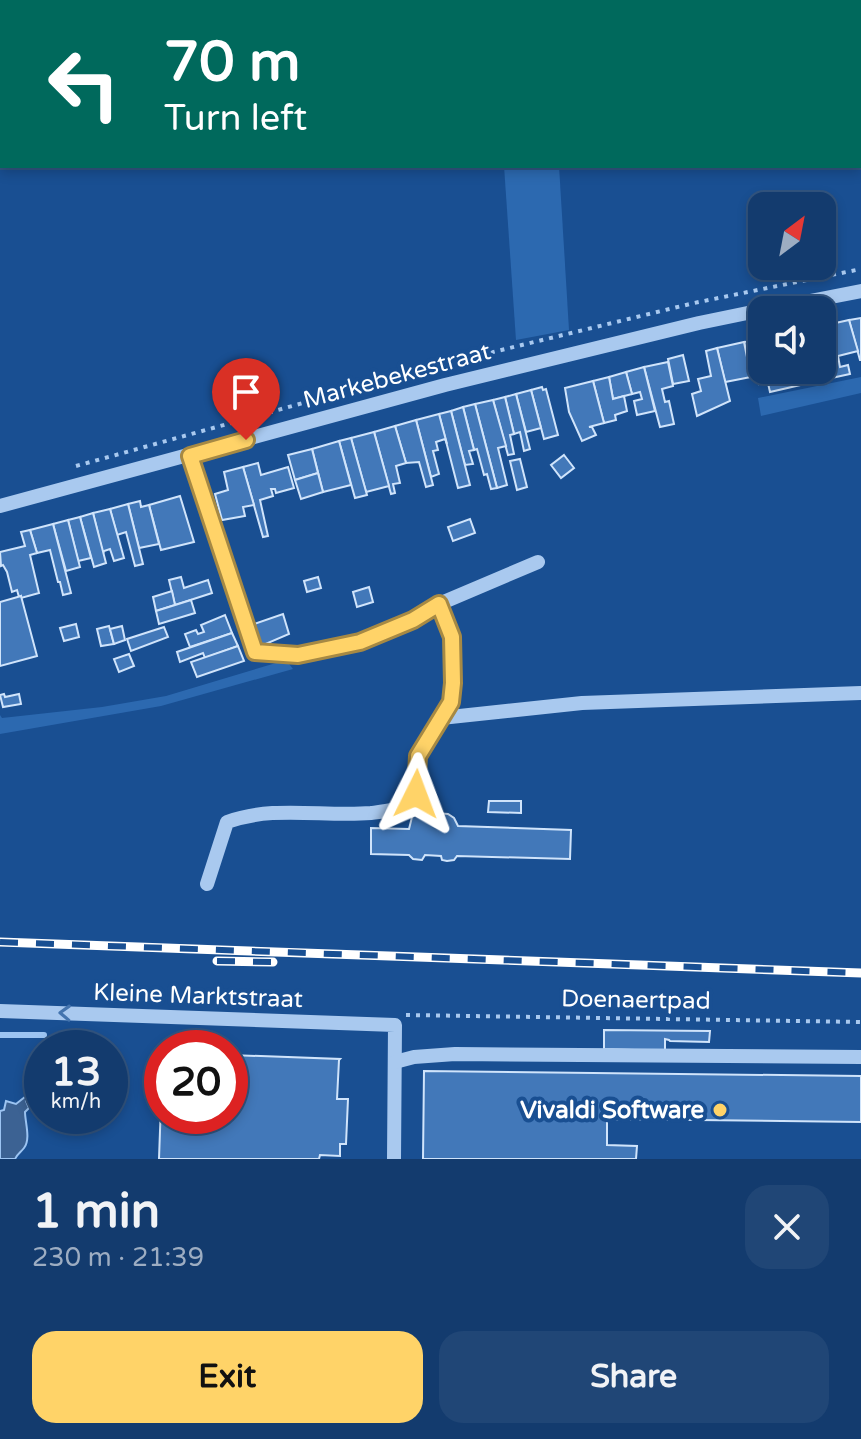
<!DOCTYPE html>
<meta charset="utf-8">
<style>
body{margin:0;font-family:"Varela Round",sans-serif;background:#204676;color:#f1f3f6;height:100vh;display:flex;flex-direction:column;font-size:30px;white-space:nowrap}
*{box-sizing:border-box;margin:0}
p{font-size:26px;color:#9dadc2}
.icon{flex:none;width:44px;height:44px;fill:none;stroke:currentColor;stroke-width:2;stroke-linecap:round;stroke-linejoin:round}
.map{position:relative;height:1159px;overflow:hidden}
.drawer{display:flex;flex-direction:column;background:#133b6e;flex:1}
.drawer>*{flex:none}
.hud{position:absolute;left:0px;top:0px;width:862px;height:168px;box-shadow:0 4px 12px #0003,0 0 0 2px #325581;background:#00695c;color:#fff;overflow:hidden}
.needle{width:52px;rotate:32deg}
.tools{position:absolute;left:748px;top:192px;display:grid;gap:16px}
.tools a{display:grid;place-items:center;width:88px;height:88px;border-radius:16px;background:#133b6e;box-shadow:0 4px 12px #0003,0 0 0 2px #325581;font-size:40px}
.speed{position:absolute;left:24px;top:1030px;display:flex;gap:16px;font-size:40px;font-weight:700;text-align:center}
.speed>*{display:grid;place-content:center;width:104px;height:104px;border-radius:50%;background:#133b6e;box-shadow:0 4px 12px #0003,0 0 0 2px #325581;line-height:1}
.speed small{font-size:20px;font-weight:400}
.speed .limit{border:12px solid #d22;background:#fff;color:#111}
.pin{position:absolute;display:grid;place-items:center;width:68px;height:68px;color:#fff;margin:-82px -34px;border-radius:50% 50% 50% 0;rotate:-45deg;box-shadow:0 0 8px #0007}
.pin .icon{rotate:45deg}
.me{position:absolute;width:88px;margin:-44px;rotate:3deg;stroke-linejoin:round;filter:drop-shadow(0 0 6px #0008)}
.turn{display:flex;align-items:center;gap:28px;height:168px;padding:0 32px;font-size:36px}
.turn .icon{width:104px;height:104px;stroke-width:2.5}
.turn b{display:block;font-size:56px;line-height:68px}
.round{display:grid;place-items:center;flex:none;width:84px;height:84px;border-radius:24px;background:#204676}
.headline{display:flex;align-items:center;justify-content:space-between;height:136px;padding:0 32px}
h1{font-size:48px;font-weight:800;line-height:60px}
.cta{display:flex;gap:16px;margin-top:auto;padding:16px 32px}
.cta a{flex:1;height:92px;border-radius:24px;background:#ffd368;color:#111;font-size:32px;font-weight:800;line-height:92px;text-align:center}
.cta a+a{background:#204676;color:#f1f3f6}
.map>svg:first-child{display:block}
.green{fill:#2c69b0}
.water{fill:#3c6293;stroke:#9cc4f2;stroke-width:2}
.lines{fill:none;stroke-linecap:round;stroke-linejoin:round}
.stream{stroke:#9cc4f2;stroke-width:6}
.building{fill:#4278b9;stroke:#d0e4fb;stroke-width:2}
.path{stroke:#a9c9ef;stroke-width:4;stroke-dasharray:4 6;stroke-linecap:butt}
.minor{stroke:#a9c9ef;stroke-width:14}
.rail-casing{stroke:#fff;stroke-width:9}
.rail{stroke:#194f92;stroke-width:6;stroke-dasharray:18;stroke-linecap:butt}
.oneway{stroke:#4474ae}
.route-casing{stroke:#a68944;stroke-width:20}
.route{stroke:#ffd368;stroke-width:14}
.poi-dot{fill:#ffd368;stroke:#194f92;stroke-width:3}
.labels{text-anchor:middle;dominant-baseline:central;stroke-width:8;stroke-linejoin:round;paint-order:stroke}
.street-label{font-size:24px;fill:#fff;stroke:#194f92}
.poi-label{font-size:24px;font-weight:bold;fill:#fff;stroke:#194f92;text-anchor:end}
</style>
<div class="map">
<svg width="861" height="1159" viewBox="0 0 861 1159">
<rect width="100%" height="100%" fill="#194f92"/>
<g class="green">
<polygon points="504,166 559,166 569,330 516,340"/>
<polygon points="861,377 861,393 761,416 758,398"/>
<polygon points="286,660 293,669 161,706 0,734 0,715 2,718 102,707 166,696"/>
</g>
<path class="water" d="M30,1093L32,1096L26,1101L29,1108L25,1112C25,1122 31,1139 24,1148C21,1152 17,1154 15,1159H0V1111L4,1110L6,1101L16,1104Z"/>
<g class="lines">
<polyline class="stream" points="0,1035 44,1035"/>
</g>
<g class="building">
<polygon points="861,318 861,360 860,360 849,320"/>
<polygon points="849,320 858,351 838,356 840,367 848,365 850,374 822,380 816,370 822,371 833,367 831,360 822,362 822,326"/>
<polygon points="758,340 762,358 762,370 765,370 768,382 759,384 757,376 751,377 744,342"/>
<polygon points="744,342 751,377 725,382 717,348"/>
<polygon points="717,348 730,401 697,416 692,394 701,391 698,379 711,376 706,351"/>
<polygon points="683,355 689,381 673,384 668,359"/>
<polygon points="668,362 673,386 662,389 665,402 669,401 674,424 660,427 644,367"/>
<polygon points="644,367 655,411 637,415 634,401 642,399 640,392 632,394 626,372"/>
<polygon points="765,370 816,370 818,381 770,392"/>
<polygon points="626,372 632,394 613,399 609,377"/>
<polygon points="609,377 613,399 624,396 627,411 615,415 616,420 604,423 593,381"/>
<polygon points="593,381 604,423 589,427 592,427 596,435 582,441 569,412 565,388"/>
<polygon points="542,387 543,390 546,389 558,435 544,439 531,390"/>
<polygon points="531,390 541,428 526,432 516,394"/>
<polygon points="516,394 530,449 524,451 520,432 514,434 505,397"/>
<polygon points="505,397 514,434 510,435 514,454 508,455 493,400"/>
<polygon points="493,400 506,446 498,448 507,485 497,488 475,404"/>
<polygon points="475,404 497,488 491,489 487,474 484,475 477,449 474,450 463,407"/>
<polygon points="463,407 474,450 469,451 473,464 465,465 451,411"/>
<polygon points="451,411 470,485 458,488 439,414"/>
<polygon points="439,414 447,444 445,439 436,442 438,450 433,451 439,474 431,477 416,420"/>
<polygon points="416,420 433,485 426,487 419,462 406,463 395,426"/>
<polygon points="395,426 406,463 396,466 400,483 393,484 395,493 391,494 374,432"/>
<polygon points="374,432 389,486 366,492 351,438"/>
<polygon points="351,438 367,495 355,498 339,441"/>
<polygon points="339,441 351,485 323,492 312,449"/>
<polygon points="312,449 318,473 295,480 288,455"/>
<polygon points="564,455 574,468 561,478 551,465"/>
<polygon points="520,459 527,487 517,490 510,461"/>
<polygon points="258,463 261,475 288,467 294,488 276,493 275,489 271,489 273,496 260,500 268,536 263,537 243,467"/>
<polygon points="243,467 254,505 243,507 245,516 222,520 215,494 228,490 224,472"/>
<polygon points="318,473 323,492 301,499 295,480"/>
<polygon points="180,496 194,542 161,550 149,505"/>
<polygon points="140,501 141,507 149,505 159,544 139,548 128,504"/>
<polygon points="128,504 143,564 135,566 126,532 117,535 110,509"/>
<polygon points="110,509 124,558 114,561 110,549 104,551 103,554 93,513"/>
<polygon points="93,513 106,563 94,567 80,517"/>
<polygon points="80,517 91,558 78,561 68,520"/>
<polygon points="470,519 475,533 453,541 448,527"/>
<polygon points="68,520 80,567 66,571 53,524"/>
<polygon points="53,524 71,593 63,595 60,582 58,582 50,550 37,553 30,530"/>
<polygon points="30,530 37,553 30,555 39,593 21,598 21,596 19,597 17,590 12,592 7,572 3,565 1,566 0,552 25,546 21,532"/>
<polygon points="181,577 184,588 208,580 212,593 175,605 169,580"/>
<polygon points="318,577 321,588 307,592 304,581"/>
<polygon points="369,587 373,602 357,607 353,592"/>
<polygon points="172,591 175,605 156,611 153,597"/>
<polygon points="21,596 37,656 0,666 0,602"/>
<polygon points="191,600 195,613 159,624 156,611"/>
<polygon points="283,614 289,634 261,646 254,624"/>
<polygon points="225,615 232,633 190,647 185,634 196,630 198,634 204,632 201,625"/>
<polygon points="76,624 79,637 64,641 60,628"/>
<polygon points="109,626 114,644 101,646 97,629"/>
<polygon points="122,626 125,640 114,644 110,629"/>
<polygon points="164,627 168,637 131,651 127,639"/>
<polygon points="232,633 238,646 205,658 203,653 180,662 177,652"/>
<polygon points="238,646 244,661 197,677 191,662"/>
<polygon points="129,654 134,666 119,672 114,659"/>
<polygon points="4,694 5,697 19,694 21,704 3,707 0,695"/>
<polygon points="489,801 521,801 521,813 488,812"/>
<polygon points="424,812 448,814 454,818 458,826 571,830 570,859 457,856 454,860 447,861 442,860 441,856 425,855 422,860 413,859 409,855 371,854 371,828 409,829 412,817 418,813"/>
<polygon points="604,1030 710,1031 709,1042 670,1041 669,1040 665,1039 665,1051 604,1049"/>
<polygon points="230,1055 340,1059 339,1060 337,1099 348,1099 346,1144 340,1144 340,1156 320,1155 319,1159 159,1159 162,1075 162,1116 230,1116"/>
<polygon points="424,1071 861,1076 861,1122 607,1119 607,1145 637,1146 636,1159 423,1159"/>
</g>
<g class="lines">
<g class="path">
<polyline points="76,466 440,365 694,303 861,269"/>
<polyline points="406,1015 861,1022"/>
</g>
<g class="minor">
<polyline points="764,310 861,291"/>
<polyline points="190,456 255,652 298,655 360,642 413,620 439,604 538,562"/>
<polyline points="0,506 445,385 699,323 762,310"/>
<polyline points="441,718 582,703 861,693"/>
<path d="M207,884L227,822C273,805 323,817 371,813C387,811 399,810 413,802L417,788L418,756L451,702L453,683L452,637L439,604"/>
<polyline points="0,1011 395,1025 394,1159"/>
<polyline points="395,1062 414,1057 455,1054 861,1057"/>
</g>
<defs>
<g id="rail">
<polyline points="0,942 861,973"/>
<polyline points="217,961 273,962"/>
</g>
</defs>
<use href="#rail" class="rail-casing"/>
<use href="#rail" class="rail"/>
</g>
<defs><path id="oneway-chevron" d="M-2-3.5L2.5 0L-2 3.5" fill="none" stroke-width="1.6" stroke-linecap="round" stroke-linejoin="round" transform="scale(2)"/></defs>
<use class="oneway" href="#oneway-chevron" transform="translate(65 1013) rotate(-178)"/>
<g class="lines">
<defs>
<polyline id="route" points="246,440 190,456 255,652 298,655 360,642 413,620 439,604 452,637 453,683 451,702 418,756 416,794"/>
</defs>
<use href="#route" class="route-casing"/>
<use href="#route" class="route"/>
</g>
<circle class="poi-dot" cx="720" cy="1110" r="8"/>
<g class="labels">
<g class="street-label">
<text transform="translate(397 376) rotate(-15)">Markebekestraat</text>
<text transform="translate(198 996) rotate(2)">Kleine Marktstraat</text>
<text transform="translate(636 1000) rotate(1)">Doenaertpad</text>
</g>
<g class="poi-label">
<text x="704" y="1110">Vivaldi Software</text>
</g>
</g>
</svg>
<div class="tools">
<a><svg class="needle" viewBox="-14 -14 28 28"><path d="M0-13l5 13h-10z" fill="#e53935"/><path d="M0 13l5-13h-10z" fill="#9dadc2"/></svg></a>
<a><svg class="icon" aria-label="sound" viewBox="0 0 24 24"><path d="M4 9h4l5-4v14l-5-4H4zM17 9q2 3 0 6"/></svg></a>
</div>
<div class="speed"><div>13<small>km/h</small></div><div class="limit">20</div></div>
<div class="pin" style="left:246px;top:440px;background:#d93025"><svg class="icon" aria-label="arrive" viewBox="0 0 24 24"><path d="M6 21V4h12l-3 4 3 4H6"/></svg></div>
<svg class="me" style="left:416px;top:794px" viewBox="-20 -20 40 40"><path d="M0-17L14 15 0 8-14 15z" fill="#ffd368" stroke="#fff" stroke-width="4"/></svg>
<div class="hud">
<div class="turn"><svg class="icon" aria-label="left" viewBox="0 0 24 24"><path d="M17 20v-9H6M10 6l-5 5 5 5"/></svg><div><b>70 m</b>Turn left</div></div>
</div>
</div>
<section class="drawer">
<div class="headline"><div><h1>1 min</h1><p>230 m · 21:39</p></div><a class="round"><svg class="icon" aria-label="close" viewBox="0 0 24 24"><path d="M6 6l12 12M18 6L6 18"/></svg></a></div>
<div class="cta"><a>Exit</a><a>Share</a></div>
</section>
